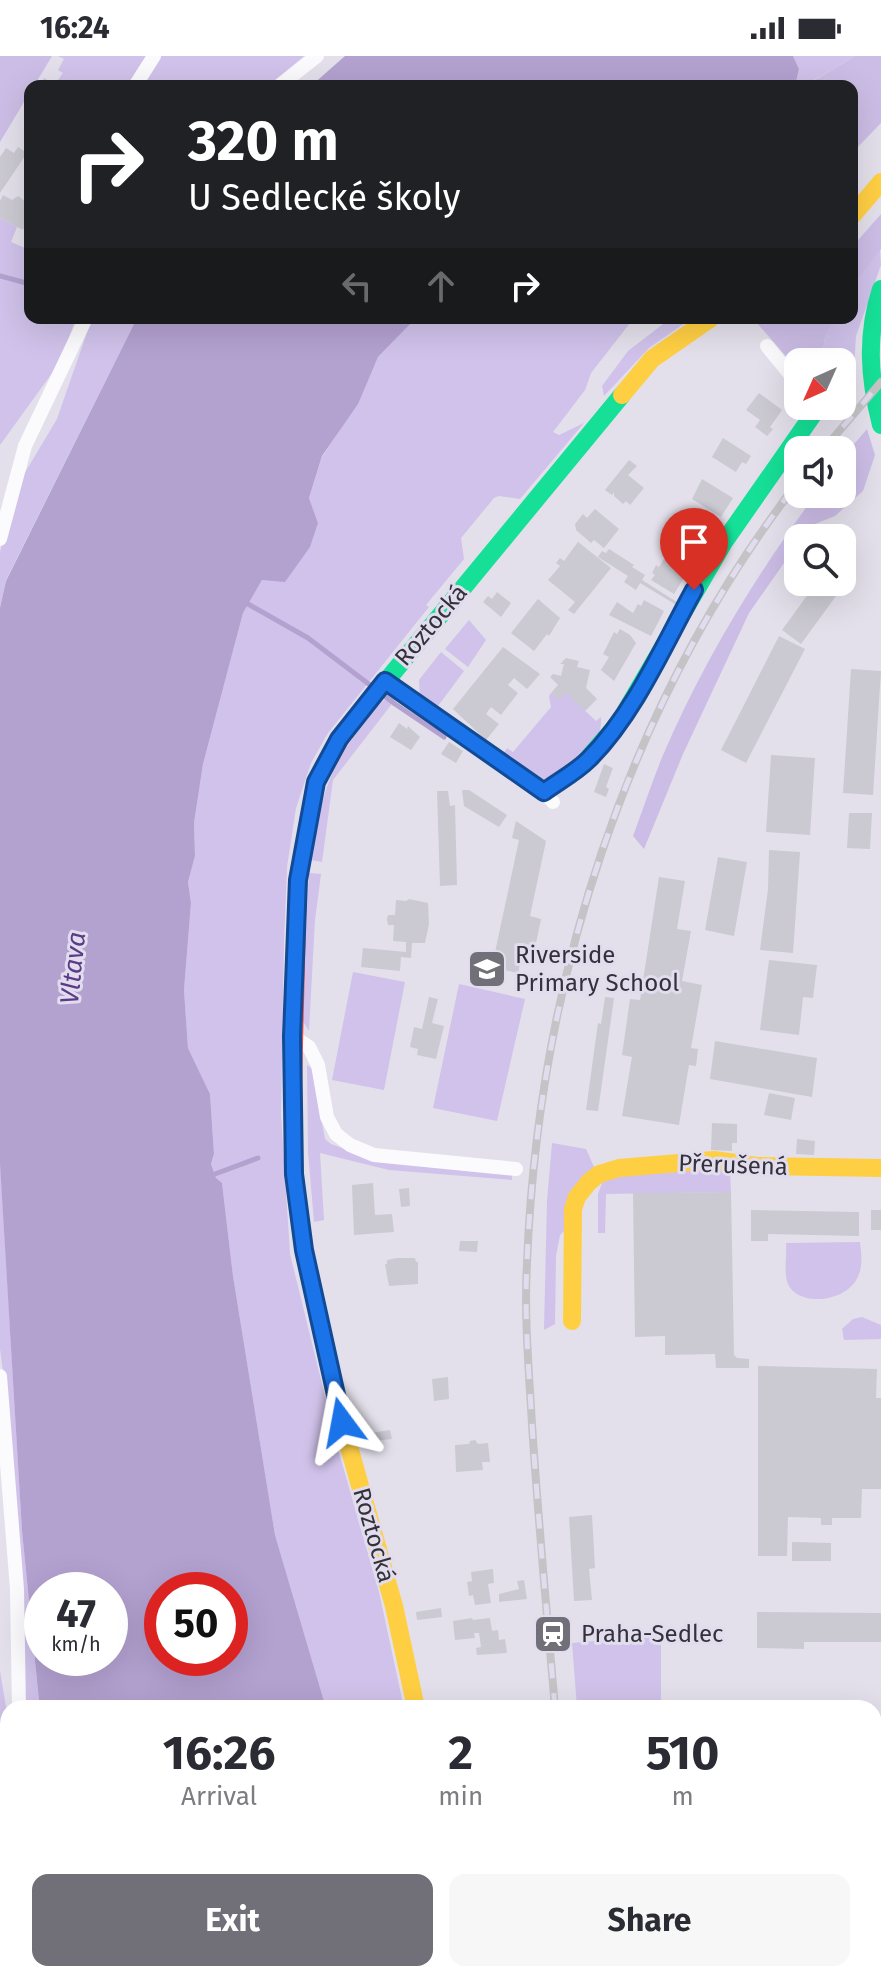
<!DOCTYPE html>
<meta charset="utf-8">
<style>
body{margin:0;font-family:"Fira Sans",sans-serif;background:#f7f7f7;color:#2b2b33;height:100vh;display:flex;flex-direction:column;font-size:30px;white-space:nowrap}
*{box-sizing:border-box;margin:0}
p{font-size:26px;color:#7c7c81}
.icon{flex:none;width:44px;height:44px;fill:none;stroke:currentColor;stroke-width:2;stroke-linecap:round;stroke-linejoin:round}
.map{position:relative;flex:1;overflow:hidden}
.panel{position:absolute;left:0px;top:1644px;width:882px;height:282px;display:flex;flex-direction:column;background:#fff;border-radius:24px 24px 0 0;box-shadow:0 8px 32px #0002}
.panel>*{flex:none}
.hud{position:absolute;left:24px;top:24px;width:834px;height:244px;border-radius:16px;box-shadow:0 8px 32px #0002;background:#202124;color:#fff;overflow:hidden}
.needle{width:52px;rotate:225deg}
.buttons{position:absolute;left:784px;top:292px;display:grid;gap:16px}
.buttons a{display:grid;place-items:center;width:72px;height:72px;border-radius:16px;background:#fff;box-shadow:0 8px 32px #0002;font-size:40px}
.speed{position:absolute;left:24px;top:1516px;display:flex;gap:16px;font-size:40px;font-weight:700;text-align:center}
.speed>*{display:grid;place-content:center;width:104px;height:104px;border-radius:50%;background:#fff;box-shadow:0 8px 32px #0002;line-height:1}
.speed small{font-size:20px;font-weight:400}
.speed .limit{border:12px solid #d22;background:#fff;color:#111}
.pin{position:absolute;display:grid;place-items:center;width:68px;height:68px;color:#fff;margin:-82px -34px;border-radius:50% 50% 50% 0;rotate:-45deg;box-shadow:0 0 8px #0007}
.pin .icon{rotate:45deg}
.me{position:absolute;width:88px;margin:-44px;rotate:347deg;stroke-linejoin:round;filter:drop-shadow(0 0 6px #0008)}
.turn{display:flex;align-items:center;gap:28px;height:168px;padding:0 32px;font-size:36px}
.turn .icon{width:104px;height:104px;stroke-width:2.5}
.turn b{display:block;font-size:56px;line-height:68px}
.lanes{display:flex;align-items:center;height:76px;padding:0 32px;background:#0003;justify-content:center;gap:40px;direction:ltr}
.lanes .off{opacity:.35}
.eta{display:flex;justify-content:space-evenly;align-items:center;height:136px;text-align:center}
.eta b{font-size:48px;font-weight:700;line-height:56px}
.primary-button{display:flex;gap:16px;margin-top:auto;padding:16px 32px}
.primary-button a{flex:1;height:92px;border-radius:16px;background:#716f77;color:#fff;font-size:32px;font-weight:700;line-height:92px;text-align:center}
.primary-button a+a{background:#f7f7f7;color:#2b2b33}
.status{display:flex;justify-content:space-between;align-items:center;height:56px;padding:0 40px;background:#fff;direction:ltr}
.status svg{height:22px;fill:currentColor}
.map>svg:first-child{display:block}
.green{fill:#d0c2ea}
.forest{fill:#ccbde6}
.water{fill:#b3a1d0;fill-rule:evenodd}
.lines{fill:none;stroke-linecap:round;stroke-linejoin:round}
.stream{stroke:#b3a1d0;stroke-width:5}
.building{fill:#cbc9d1}
.street{stroke:#fbfafc;stroke-width:14}
.fast{stroke:#16e098;stroke-width:18}
.slow{stroke:#ffcf43;stroke-width:18}
.jam{stroke:#f24e42;stroke-width:18}
.rail-casing{stroke:#c4c3c6;stroke-width:8}
.rail{stroke:#e2dcef;stroke-width:5;stroke-dasharray:15;stroke-linecap:butt}
.route-casing{stroke:#114b97;stroke-width:20}
.route{stroke:#1a73e8;stroke-width:14}
.labels{text-anchor:middle;dominant-baseline:central;stroke-width:6;stroke-linejoin:round;paint-order:stroke}
.street-label{font-size:24px;fill:#343239;stroke:#e2dcef}
.poi-label{font-size:24px;fill:#343239;stroke:#e2dcef;text-anchor:start}
.water-label{font-size:26px;font-style:italic;fill:#5b3a86;stroke:#e2dcef}
</style>
<div class="status"><b>16:24</b><svg viewBox="0 0 49 12"><path d="M0 12V9h3v3zM5 12V6h3v6zM10 12V3h3v9zM15 12V0h3v12zM26 1h20v11H26zM47 4h2v5h-2z"/></svg></div>
<div class="map">
<svg width="881" height="1925" viewBox="0 0 881 1925">
<rect width="100%" height="100%" fill="#e3e0eb"/>
<g class="green">
<polygon points="58,0 150,0 129,30 40,30 44,22 55,28 63,17 58,14 64,3"/>
<polygon points="160,0 304,0 268,30 141,30"/>
<polygon points="793,0 855,0 804,30 795,30 799,13"/>
<polygon points="0,162 17,171 11,186 30,194 30,262 76,262 60,306 0,389"/>
<polygon points="880,194 881,209 856,280 854,313 846,323 842,318 842,306 832,306 823,295 825,281 835,262 852,262 852,232"/>
<polygon points="92,262 137,262 6,524 0,552 0,496 17,430 57,363"/>
<polygon points="416,262 634,262 591,317 585,334 553,376 559,379 584,367 520,443 499,440 494,442 461,482 464,503 426,549 429,551 328,677 311,707 296,752 287,811 284,886 281,1058 290,1198 338,1393 379,1536 404,1652 326,1652 275,1479 233,1220 222,1127 216,1122 211,1108 214,1098 210,1038 188,992 184,934 191,847 188,826 195,800 194,767 203,708 243,557 262,524 318,467 309,442 322,401 357,348 378,301"/>
<polygon points="671,262 692,262 649,292 604,340 602,330 628,295"/>
<polygon points="469,564 486,584 468,611 445,593"/>
<polygon points="441,596 464,615 435,654 420,644 419,624"/>
<path d="M565,636L596,665L601,661C603,696 568,709 543,724L503,698L507,692L513,696L551,651L549,640L551,637L559,643Z"/>
<path d="M388,641L394,643L391,649L333,724L322,806L311,804C320,748 326,714 363,669C370,660 378,648 388,641Z"/>
<polygon points="309,817 321,818 315,864 309,975 301,962"/>
<polygon points="353,916 405,926 384,1034 332,1024"/>
<polygon points="459,928 525,943 497,1065 433,1052"/>
<polygon points="307,1009 312,1013 325,1083 331,1088 375,1104 512,1119 512,1124 389,1114 320,1097 324,1164 314,1166 308,1096"/>
<polygon points="552,1087 586,1093 595,1113 565,1174 560,1179 556,1200 555,1268 544,1274 547,1145"/>
<polygon points="0,1103 22,1475 39,1646 35,1652 23,1652 5,1331 0,1293"/>
<polygon points="713,1112 730,1115 731,1136 606,1138 605,1177 598,1177 598,1138 604,1122"/>
<path d="M860,1186C861,1196 863,1208 859,1218C849,1248 794,1252 787,1225C784,1214 787,1198 786,1187Z"/>
<polygon points="862,1261 881,1269 881,1283 844,1284 842,1273 853,1263"/>
<polygon points="661,1579 661,1652 577,1652 572,1587"/>
<polygon points="0,1615 8,1663 8,1918 28,1918 27,1925 0,1925"/>
<polygon points="874,1684 881,1684 881,1815 874,1821"/>
</g>
<g class="forest">
<polygon points="0,0 52,0 34,30 30,30 30,36 0,86"/>
<polygon points="855,0 881,0 881,67 852,97 852,30 805,30"/>
<polygon points="881,158 881,193 852,232 852,191"/>
<polygon points="761,262 835,262 825,281 823,295 832,306 798,306 798,314 756,266"/>
<path d="M867,373L875,399L863,435L835,460L810,470L802,482H798V487L749,557L683,698L644,793L633,780C643,753 652,726 663,699C703,606 756,519 816,438H842V402Z"/>
</g>
<g class="water">
<polygon points="345,0 793,0 799,13 795,30 311,30"/>
<path d="M137,262H416L378,301L358,348L322,400L309,442L318,467L310,491L285,526L262,524L243,557L203,708L194,767L195,800L188,826L191,847L184,934L188,992L210,1038L214,1098L211,1108L216,1122L222,1127L233,1220L275,1479L326,1652H35L39,1645L22,1475L0,1108V552L6,525ZM42,1534H110V1602H42ZM162,1534H230V1602H162Z"/>
<polygon points="57,1918 351,1918 352,1925 58,1925"/>
</g>
<g class="lines">
<g class="stream">
<polyline points="0,220 30,228"/>
<polyline points="242,548 248,548 308,582 395,648 444,681"/>
<polyline points="215,1118 258,1102"/>
</g>
</g>
<g class="building">
<polygon points="18,91 27,97 0,137 0,101 6,92 14,97"/>
<polygon points="3,139 12,144 18,140 30,149 30,168 26,166 23,174 0,162 0,145"/>
<polygon points="759,337 782,354 770,371 773,373 767,380 755,371 760,364 746,354"/>
<polygon points="723,382 751,400 746,408 742,406 736,416 712,401"/>
<polygon points="629,404 637,410 628,419 644,432 630,449 626,445 623,448 614,440 614,436 612,439 605,434"/>
<polygon points="702,423 733,442 721,461 692,443"/>
<polygon points="595,453 619,473 604,492 594,484 591,487 576,474 575,468 583,458 587,462"/>
<polygon points="689,463 711,477 674,538 651,524 655,519 652,517 656,509 659,511"/>
<polygon points="578,486 611,512 574,558 568,554 575,546 548,524 560,510 556,507 560,502 564,505"/>
<polygon points="609,493 634,509 632,511 645,519 642,524 680,548 678,550 640,527 636,534 624,526 628,520 598,501 602,495 606,497"/>
<polygon points="842,511 852,518 801,588 782,574 817,526 842,526"/>
<polygon points="497,536 511,547 501,561 483,546 488,540 492,543"/>
<polygon points="538,543 560,562 549,580 547,578 534,595 511,577"/>
<polygon points="644,544 664,555 651,580 609,559 617,546 633,557 638,548 641,550"/>
<polygon points="620,573 630,579 636,587 614,625 601,614 609,601 603,598 614,576 617,578"/>
<polygon points="779,580 805,593 746,707 721,694"/>
<polygon points="503,591 540,618 527,633 514,622 508,629 518,637 501,659 491,651 486,658 499,668 486,684 453,653"/>
<polygon points="566,602 579,605 577,611 590,614 586,632 597,643 585,655 565,636 559,644 551,637 558,629 550,621 553,618 561,620 564,608 560,608"/>
<polygon points="851,613 881,615 873,739 843,737"/>
<polygon points="399,667 407,673 408,670 420,681 411,694 390,681"/>
<polygon points="449,686 463,695 456,707 441,698"/>
<polygon points="771,699 815,702 810,779 766,776"/>
<polygon points="604,708 613,712 606,731 609,733 606,741 594,736"/>
<polygon points="462,734 469,734 507,759 499,771 464,750"/>
<polygon points="437,735 448,735 450,750 455,749 457,829 440,830"/>
<polygon points="849,757 872,757 870,793 847,792"/>
<polygon points="516,765 546,785 530,860 541,863 535,892 524,890 518,917 486,910 488,900 494,901 519,784 512,782"/>
<polygon points="769,794 800,796 793,897 760,894 768,833"/>
<polygon points="718,801 747,806 734,880 705,874"/>
<polygon points="659,821 685,825 677,873 691,875 682,925 702,929 691,992 698,993 696,1010 689,1009 679,1069 622,1060 632,1001 622,999 630,943 640,944"/>
<polygon points="409,843 428,847 429,868 425,887 412,887 411,902 401,901 400,915 361,911 363,892 406,896 406,886 393,885 394,869 388,869 387,863 388,859 395,859 396,844 406,845"/>
<polygon points="769,904 817,909 813,942 803,941 799,979 760,974"/>
<polygon points="429,941 438,943 432,967 444,970 436,1003 417,999 418,993 410,991 414,971 422,973"/>
<polygon points="605,941 614,942 598,1055 586,1054 598,967 601,968"/>
<polygon points="715,985 817,1002 812,1041 710,1023"/>
<polygon points="769,1037 795,1042 791,1064 764,1059"/>
<polygon points="712,1067 737,1068 737,1087 732,1087 732,1095 711,1094"/>
<polygon points="797,1083 815,1085 814,1099 796,1098"/>
<polygon points="373,1127 375,1159 392,1158 394,1176 354,1179 352,1129"/>
<polygon points="409,1132 410,1150 401,1151 399,1133"/>
<polygon points="731,1136 734,1299 737,1302 749,1303 749,1312 716,1312 715,1298 665,1299 665,1280 635,1281 633,1137"/>
<polygon points="751,1154 859,1156 859,1180 768,1178 768,1185 751,1185"/>
<rect x="871" y="1154" width="10" height="20"/>
<polygon points="460,1185 478,1185 477,1196 459,1195"/>
<polygon points="397,1202 415,1202 416,1206 418,1206 418,1228 389,1230 385,1208 387,1208 387,1204"/>
<polygon points="758,1310 877,1313 876,1342 881,1342 881,1433 862,1433 861,1462 832,1462 832,1469 821,1469 821,1462 788,1461 787,1500 758,1500"/>
<polygon points="448,1321 449,1343 434,1345 432,1323"/>
<polygon points="390,1374 392,1383 373,1385 371,1377"/>
<polygon points="475,1384 478,1388 488,1387 490,1406 482,1406 483,1414 456,1416 455,1389 469,1388 470,1385"/>
<polygon points="592,1459 595,1512 589,1513 592,1544 574,1545 569,1461"/>
<polygon points="792,1486 831,1487 831,1505 792,1505"/>
<polygon points="493,1513 494,1527 488,1528 491,1547 475,1549 473,1539 469,1540 467,1526 472,1525 471,1516"/>
<polygon points="524,1524 527,1543 499,1546 499,1538 519,1533 517,1525"/>
<polygon points="441,1552 442,1561 417,1564 416,1556"/>
<polygon points="757,1556 881,1557 881,1586 804,1586 804,1593 757,1592"/>
<polygon points="472,1562 473,1564 490,1562 492,1575 498,1574 499,1584 505,1583 507,1597 477,1599 476,1592 481,1591 479,1577 474,1577 475,1582 455,1584 453,1565"/>
</g>
<g class="lines">
<g class="street">
<polyline points="135,30 154,0"/>
<polyline points="279,30 317,0"/>
<polyline points="767,290 798,328"/>
<polyline points="0,483 25,390 86,262"/>
<polyline points="385,625 544,736 553,746"/>
<polyline points="292,980 309,991 318,1009 327,1061 336,1078 350,1089 374,1099 516,1113"/>
<polyline points="0,1320 17,1533 19,1652"/>
<polyline points="874,1829 881,1823"/>
<polyline points="41,1925 41,1918"/>
<polyline points="748,1925 756,1918"/>
</g>
<g class="fast">
<path d="M881,233C866,279 869,322 881,369"/>
<polyline points="345,675 622,339"/>
<polyline points="544,736 583,708 620,665 724,486 819,350"/>
</g>
<g class="slow">
<polyline points="852,160 881,126"/>
<polyline points="622,339 652,303 711,262"/>
<polyline points="293,1029 294,1118 304,1194 342,1366 394,1550 416,1652"/>
<polyline points="572,1265 573,1153 577,1141 589,1126 599,1118 619,1112 714,1104 757,1110 881,1112"/>
</g>
<g class="jam">
<polyline points="293,1029 298,824 316,726 345,675"/>
<polyline points="445,1918 445,1925"/>
</g>
<defs>
<g id="rail">
<polyline points="823,394 881,326"/>
<path d="M555,1652C547,1558 538,1463 532,1368C529,1315 524,1261 527,1207C538,927 626,649 798,426"/>
<polyline points="573,1918 573,1925"/>
</g>
</defs>
<use href="#rail" class="rail-casing"/>
<use href="#rail" class="rail"/>
</g>
<g class="lines">
<defs>
<path id="route" d="M342,1366L304,1194L294,1118L292,980L298,824L316,726L339,683L385,625L544,736C559,725 576,716 589,703C634,658 664,589 694,534"/>
</defs>
<use href="#route" class="route-casing"/>
<use href="#route" class="route"/>
</g>
<defs>
<symbol id="school-square" viewBox="-11 -11 22 22"><rect x="-9" y="-9" width="18" height="18" rx="4" fill="#716f77" stroke="#e2dcef"/><path d="M0-5L7-2L0 1L-7-2ZM-4 1L0 2.5L4 1V4Q0 6-4 4Z" fill="#fff"/></symbol>
<symbol id="station-square" viewBox="-11 -11 22 22"><rect x="-9" y="-9" width="18" height="18" rx="4" fill="#716f77" stroke="#e2dcef"/><path d="M-3-6H3Q5-6 5-4V2Q5 4 3 4L4.5 6H3L1.5 4h-3L-3 6H-4.5L-3 4Q-5 4-5 2V-4Q-5-6-3-6ZM-3.5-4v3h7v-3ZM-3.5 1v1.5H-2V1ZM2 1v1.5H3.5V1Z" fill="#fff"/></symbol>
</defs>
<g fill-rule="evenodd">
<use href="#school-square" x="465" y="891" width="44" height="44"/>
<use href="#station-square" x="531" y="1556" width="44" height="44"/>
</g>
<g class="labels">
<g class="street-label">
<text transform="translate(431 569) rotate(-50)">Roztocká</text>
<text transform="translate(733 1109) rotate(2)">Přerušená</text>
<text transform="translate(374 1479) rotate(74)">Roztocká</text>
</g>
<g class="poi-label">
<text x="515" y="899">Riverside<tspan x="515" dy="28">Primary School</tspan></text>
<text x="581" y="1578">Praha-Sedlec</text>
</g>
<g class="water-label">
<text transform="translate(73 912) rotate(-84)">Vltava</text>
</g>
</g>
</svg>
<div class="buttons">
<a><svg class="needle" viewBox="-14 -14 28 28"><path d="M0-13l5 13h-10z" fill="#e53935"/><path d="M0 13l5-13h-10z" fill="#7c7c81"/></svg></a>
<a><svg class="icon" aria-label="sound" viewBox="0 0 24 24"><path d="M4 9h4l5-4v14l-5-4H4zM17 9q2 3 0 6"/></svg></a>
<a><svg class="icon" aria-label="search" viewBox="0 0 24 24"><circle cx="10" cy="10" r="6"/><path d="M15 15l6 6"/></svg></a>
</div>
<div class="speed"><div>47<small>km/h</small></div><div class="limit">50</div></div>
<div class="pin" style="left:694px;top:534px;background:#d93025"><svg class="icon" aria-label="arrive" viewBox="0 0 24 24"><path d="M6 21V4h12l-3 4 3 4H6"/></svg></div>
<svg class="me" style="left:342px;top:1366px" viewBox="-20 -20 40 40"><path d="M0-17L14 15 0 8-14 15z" fill="#1a73e8" stroke="#fff" stroke-width="4"/></svg>
<div class="hud">
<div class="turn"><svg class="icon" aria-label="right" viewBox="0 0 24 24"><path d="M7 20v-9h11M14 6l5 5-5 5"/></svg><div><b>320 m</b>U Sedlecké školy</div></div>
<div class="lanes"><svg class="icon off" aria-label="left" viewBox="0 0 24 24"><path d="M17 20v-9H6M10 6l-5 5 5 5"/></svg><svg class="icon off" aria-label="ahead" viewBox="0 0 24 24"><path d="M12 20V5M6 11l6-6 6 6"/></svg><svg class="icon" aria-label="right" viewBox="0 0 24 24"><path d="M7 20v-9h11M14 6l5 5-5 5"/></svg></div>
</div>
<section class="panel">
<div class="eta">
<div><b>16:26</b><p>Arrival</p></div>
<div><b>2</b><p>min</p></div>
<div><b>510</b><p>m</p></div>
</div>
<div class="primary-button"><a>Exit</a><a>Share</a></div>
</section>
</div>
